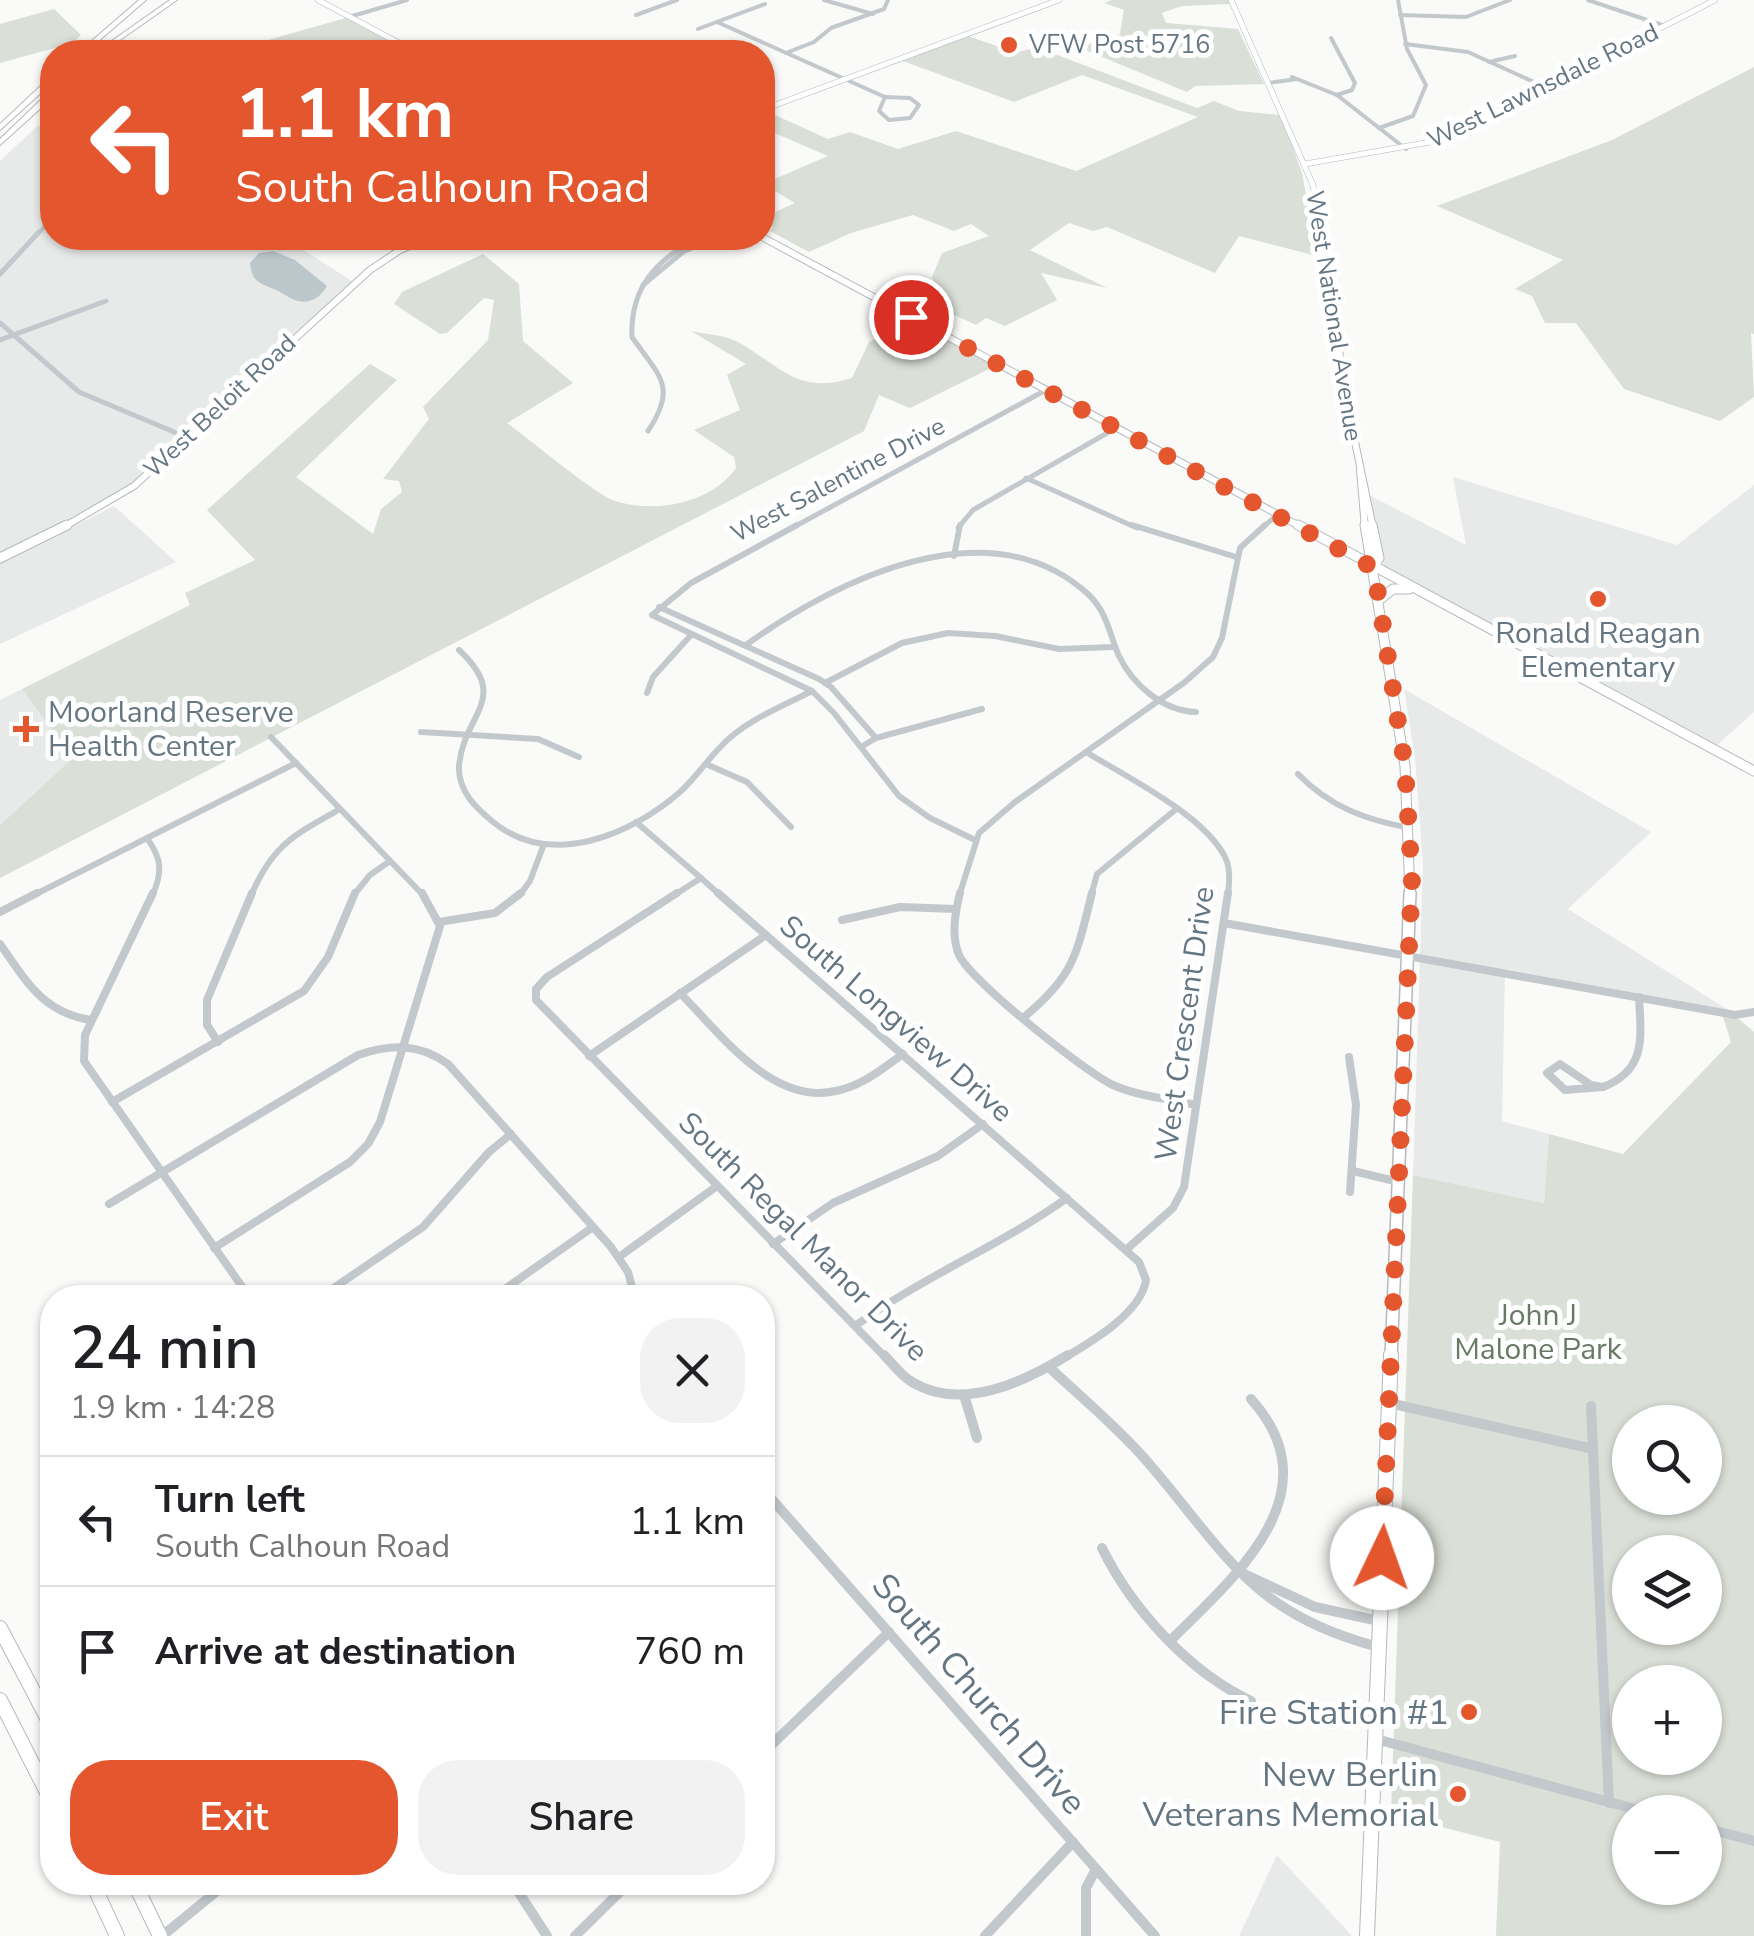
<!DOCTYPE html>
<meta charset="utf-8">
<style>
body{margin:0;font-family:"Nunito Sans",sans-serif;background:#f2f2f2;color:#202124;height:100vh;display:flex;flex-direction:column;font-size:38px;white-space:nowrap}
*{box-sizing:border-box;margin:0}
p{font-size:32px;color:#757577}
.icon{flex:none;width:55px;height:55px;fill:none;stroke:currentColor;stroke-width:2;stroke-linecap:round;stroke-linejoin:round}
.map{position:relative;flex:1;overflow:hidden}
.panel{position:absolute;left:40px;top:1285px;width:735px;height:610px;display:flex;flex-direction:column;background:#fff;border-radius:40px;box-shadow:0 2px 8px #0004}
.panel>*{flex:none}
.top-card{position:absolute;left:40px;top:40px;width:735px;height:210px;border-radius:40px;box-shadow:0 2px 8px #0004;background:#e4572e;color:#fff;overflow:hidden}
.controls{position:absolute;left:1612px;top:1405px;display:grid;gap:20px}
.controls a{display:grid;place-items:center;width:110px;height:110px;border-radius:50%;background:#fff;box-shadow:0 2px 8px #0004;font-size:50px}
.pin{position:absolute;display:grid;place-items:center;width:85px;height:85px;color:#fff;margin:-42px;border:5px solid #fff;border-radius:50%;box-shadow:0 2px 10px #0007}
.me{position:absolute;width:110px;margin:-55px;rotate:3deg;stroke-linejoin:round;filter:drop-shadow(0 0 8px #0008)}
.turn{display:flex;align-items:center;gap:35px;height:210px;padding:0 30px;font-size:45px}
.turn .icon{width:130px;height:130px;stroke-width:2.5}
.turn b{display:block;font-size:70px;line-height:85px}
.round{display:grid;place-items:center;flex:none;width:105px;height:105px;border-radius:40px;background:#f2f2f2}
.head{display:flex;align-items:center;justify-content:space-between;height:170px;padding:0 30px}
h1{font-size:60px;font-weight:600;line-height:75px}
.button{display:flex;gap:20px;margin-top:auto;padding:20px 30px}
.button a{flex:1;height:115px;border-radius:40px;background:#e4572e;color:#fff;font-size:40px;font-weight:600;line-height:115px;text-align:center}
.button a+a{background:#f2f2f2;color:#202124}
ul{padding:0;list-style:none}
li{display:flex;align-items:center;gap:30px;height:130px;padding:0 30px;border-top:2px solid #e0e0e0}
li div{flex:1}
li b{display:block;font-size:38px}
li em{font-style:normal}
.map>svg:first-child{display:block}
.built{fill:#e8e9e9}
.green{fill:#dadfd7;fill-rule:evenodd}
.water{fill:#bbc7cb}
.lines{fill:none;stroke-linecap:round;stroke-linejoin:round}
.secondary-far4-casing{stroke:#b3babf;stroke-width:6}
.secondary-far3-casing{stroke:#b3babf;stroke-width:8}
.secondary-far2-casing{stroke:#b3babf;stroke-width:11}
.secondary-far1-casing{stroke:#b3babf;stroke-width:14}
.secondary-casing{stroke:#b3babf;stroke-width:16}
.highway-casing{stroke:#b4b9bd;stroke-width:2}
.street-far4{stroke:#c3c8cc;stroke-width:4}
.street-far3{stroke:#c3c8cc;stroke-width:5}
.street-far2{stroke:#c3c8cc;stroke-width:6}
.street-far1{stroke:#c3c8cc;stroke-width:8}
.street{stroke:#c3c8cc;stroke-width:10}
.secondary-far4{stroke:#fff;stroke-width:5}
.secondary-far3{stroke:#fff;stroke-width:6}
.secondary-far2{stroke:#fff;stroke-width:9}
.secondary-far1{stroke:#fff;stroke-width:11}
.secondary{stroke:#fff;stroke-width:14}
.highway{fill:#fff;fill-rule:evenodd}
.route{stroke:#e4572e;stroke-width:18;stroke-dasharray:0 32.4}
.poi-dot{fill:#e4572e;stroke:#fff;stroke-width:4}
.labels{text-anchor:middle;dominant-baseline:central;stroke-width:10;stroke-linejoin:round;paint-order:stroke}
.far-poi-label{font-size:25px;fill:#657683;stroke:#fff;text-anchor:start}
.far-street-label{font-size:25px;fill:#657683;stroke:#fff}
.poi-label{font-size:30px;fill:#657683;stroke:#fff}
.street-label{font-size:30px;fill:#657683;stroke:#fff}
.park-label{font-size:30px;fill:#687a64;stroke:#fff}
.near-street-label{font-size:35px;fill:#657683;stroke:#fff}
.near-poi-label{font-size:35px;fill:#657683;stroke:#fff;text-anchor:end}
</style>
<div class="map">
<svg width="1754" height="1936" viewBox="0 0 1754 1936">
<rect width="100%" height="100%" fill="#fafaf8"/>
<g class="built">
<polygon points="37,126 52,127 52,238 285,238 355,283 134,486 0,558 0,161"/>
<polygon points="1453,477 1677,545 1754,485 1754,712 1716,746 1384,568 1369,495 1466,545"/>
<polygon points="114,506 176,562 0,644 0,563"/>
<polygon points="22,689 73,758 0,825 0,700"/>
<polygon points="1404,689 1651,832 1568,909 1733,1013 1505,969 1502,1121 1549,1134 1544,1203 1413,1175 1423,865 1415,758"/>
<polygon points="1277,1855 1352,1936 1239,1936"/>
</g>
<g class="green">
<polygon points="1112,0 1228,0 1230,4 1182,6 1162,13 1166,23 1238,29 1264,84 1195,86 1187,92 1078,47 1120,34 1124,10 1104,3"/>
<polygon points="54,9 81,35 73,43 0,63 0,24"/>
<polygon points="349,17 416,52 226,52"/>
<polygon points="968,36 1016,53 1036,47 1197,108 1214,101 1239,111 1281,115 1302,173 1317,256 1239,236 1215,273 1107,227 1093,231 1069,223 1030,250 1107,288 1041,273 1057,300 1005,326 986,318 976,325 948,312 936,317 935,324 922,317 942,299 932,277 942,253 989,236 971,224 954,231 913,215 851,233 809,252 770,231 773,227 762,218 795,203 763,184 828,156 763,128 763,113 766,111 828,139 850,132 898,149 956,131 1076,171 1198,117 1082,75 1014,102 903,61"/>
<polygon points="1754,67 1754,334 1751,333 1754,397 1720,421 1624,389 1576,323 1545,323 1532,296 1515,289 1563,260 1437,206 1612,140"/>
<path d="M483,254L519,284L523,341L573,383L507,423C528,438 596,495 615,501C655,514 712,503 736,468L734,457L694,430L740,410L727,375L746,364L691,331C705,334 725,335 738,342C782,367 797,395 852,378L869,342L912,321L995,366L910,408L879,395L864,431L0,878V825L73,758L22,689L190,605L185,593L255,560L207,510L370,364L397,380L296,477L373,534L381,509L402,492L399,481L383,479L429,419L423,407L488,340L494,300L484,298L447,333L440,334L394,304L402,292Z"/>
<path d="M1723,1017L1739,1019L1754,1032V1936H1496L1500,1842L1391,1814L1413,1175L1544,1203L1549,1134L1623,1154L1731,1042ZM1630,1422H1705V1498H1630ZM1630,1552H1705V1628H1630ZM1630,1682H1705V1758H1630ZM1630,1812H1705V1888H1630Z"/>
</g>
<path class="water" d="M273,251L295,260L327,286C316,305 300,305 285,295C268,283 252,288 250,263L259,253Z"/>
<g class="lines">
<defs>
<g id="secondary-far4">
<polyline points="318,0 416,52"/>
<polyline points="1231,0 1313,185 1321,235"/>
<polyline points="762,110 1059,0"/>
<polyline points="1305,164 1442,140 1715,0"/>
</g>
<g id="secondary-far3">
<polyline points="1320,232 1349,413 1373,528"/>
<polyline points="762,237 1303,528"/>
<polyline points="1360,470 1365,528"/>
<polyline points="62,528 134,486 370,270 400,250 429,238"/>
</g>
<g id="secondary-far2">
<polyline points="1298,525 1754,771"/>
<polyline points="1365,525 1405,766 1410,896"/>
<polyline points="1372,525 1379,558 1373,568"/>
<polyline points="0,558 67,525"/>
<polyline points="1379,600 1393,589 1409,589"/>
</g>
<polyline id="secondary-far1" points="1391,1358 1410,893"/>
<g id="secondary">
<polyline points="0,1628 52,1727"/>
<polyline points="0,1700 52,1802"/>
<polyline points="92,1882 117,1936"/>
<polyline points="134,1882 160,1936"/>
<polyline points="1367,1936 1391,1355"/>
</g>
<g id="highway">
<polygon points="139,0 146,0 86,52 79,52"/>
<polygon points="170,0 177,0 103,52 96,52"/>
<polygon points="49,78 52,78 52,83 0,130 0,124"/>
<polygon points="49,92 52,92 52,98 0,145 0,139"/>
</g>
</defs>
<use href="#secondary-far4" class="secondary-far4-casing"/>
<use href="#secondary-far3" class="secondary-far3-casing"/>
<use href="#secondary-far2" class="secondary-far2-casing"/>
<use href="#secondary-far1" class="secondary-far1-casing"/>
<use href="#secondary" class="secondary-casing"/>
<use href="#highway" class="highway-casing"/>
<g class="street-far4">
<polyline points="824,0 873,14"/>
<polyline points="1588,0 1665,26"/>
<polyline points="636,15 677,0"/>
<polyline points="1400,15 1466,17 1510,0"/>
<polyline points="349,17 407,0"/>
<polyline points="717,22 885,97"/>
<polyline points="698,29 765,4"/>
<polyline points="1331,38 1355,83 1352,90 1337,95"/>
<polyline points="1405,44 1468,52 1545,87"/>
<polyline points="786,53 814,42 831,28 884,9 888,0"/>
<polyline points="1489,62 1515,56"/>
<polyline points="1292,77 1337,95 1406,149"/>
<polyline points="1268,83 1297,79"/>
<polygon points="885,97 910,98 919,105 910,118 889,120 879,111"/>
<polyline points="1379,128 1413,116 1426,85 1407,49 1398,0"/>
<polyline points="37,235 52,219"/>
</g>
<g class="street-far3">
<polyline points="0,274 39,232"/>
<polyline points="643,285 683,252 712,238"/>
<polyline points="0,323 79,392 186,437"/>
<polyline points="0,340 106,301"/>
<path d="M648,431C678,386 659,376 632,337C630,288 656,259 699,238"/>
<polyline points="1026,478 1137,528"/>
<polyline points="792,528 1046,390"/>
<polyline points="958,528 973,510 1116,428"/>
<polyline points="1262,528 1277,515"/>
</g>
<g class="street-far2">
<polyline points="797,525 691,583 652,615 812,691 834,713 899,796 930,818 975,840"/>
<polyline points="1132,525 1236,557"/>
<polyline points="954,556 960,525"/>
<polyline points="659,607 819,679 831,687 876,738"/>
<path d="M746,645C837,579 990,504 1089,595C1107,612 1110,636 1119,656C1133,685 1163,711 1196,712"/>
<path d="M459,650C512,699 463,714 459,766C458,791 475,807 493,822C551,869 631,835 680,792C699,775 712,752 732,736C756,716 785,705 812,691"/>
<polyline points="825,683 902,643 948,633 995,636 1059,649 1113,647"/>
<polyline points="647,693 653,677 691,635"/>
<polyline points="421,732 538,739 579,757"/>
<polyline points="271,737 424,896"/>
<polyline points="861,747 876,738 982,709"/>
<path d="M1086,752C1125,776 1204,815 1225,857C1231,869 1229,883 1228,896"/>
<polyline points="706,764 747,782 791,827"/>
<path d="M1298,774C1330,807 1366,820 1410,828"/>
<polyline points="636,822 701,878"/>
<path d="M147,838C162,859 163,872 152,896"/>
<polyline points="701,878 721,896"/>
<polyline points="32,896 296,763"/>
<path d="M251,896C272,845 294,835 340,809"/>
<polyline points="353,896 370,875 390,861"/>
<polyline points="519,896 530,881 544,844"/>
<polyline points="673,896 701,878"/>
<polyline points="959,896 979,833 1015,802 1185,682 1213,657 1222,638 1240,548 1265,525"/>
<polyline points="1091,896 1097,874 1175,810"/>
</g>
<g class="street-far1">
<polyline points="153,893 85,1035 84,1061 250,1298"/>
<polyline points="677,893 547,977 536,989 536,1000 886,1358"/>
<path d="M718,893L1139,1262L1146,1280C1141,1313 1091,1342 1064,1358"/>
<path d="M960,893C955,913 951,936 959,955C970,980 1085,1072 1113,1085C1137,1096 1170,1099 1196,1105"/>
<polyline points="0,912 37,893"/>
<polyline points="842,920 900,907 956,909"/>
<polyline points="439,922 495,913 521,893"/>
<polyline points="1224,923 1735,1015 1754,1012"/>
<path d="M0,944C26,981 43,1013 91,1020"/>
<path d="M680,993C719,1032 772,1106 836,1091C862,1086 882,1069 903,1054"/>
<path d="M1023,1018C1075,975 1076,956 1092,893"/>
<polyline points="218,1042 207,1025 207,1000 252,893"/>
<polyline points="589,1056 766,935"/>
<polyline points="1349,1057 1356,1105 1350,1192"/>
<polygon points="1560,1064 1591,1085 1603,1087 1565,1090 1547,1073"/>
<path d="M1603,1087C1647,1070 1641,1037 1639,997"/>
<polyline points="112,1102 304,991 328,957 355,893"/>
<polyline points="1353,1171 1399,1182"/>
<path d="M109,1204L358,1055C391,1044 419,1043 448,1064L611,1247L628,1272L635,1298"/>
<polyline points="773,1244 833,1203 938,1156 983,1124"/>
<polyline points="214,1248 350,1162 368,1144 380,1122 440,926 422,893"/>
<polyline points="1127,1249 1173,1208 1184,1187 1228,893"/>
<polyline points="619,1257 717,1186"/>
<polyline points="319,1298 423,1227 489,1152 511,1134"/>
<polyline points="492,1298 593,1227"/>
<path d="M855,1326C922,1277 1000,1246 1067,1198"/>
</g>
<g class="street">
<path d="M884,1355C893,1364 901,1376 912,1382C962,1412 1024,1382 1068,1355"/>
<path d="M1050,1368C1082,1398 1116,1426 1145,1459C1226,1552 1249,1613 1378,1647"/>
<polyline points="964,1395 977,1438"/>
<polyline points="1389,1403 1593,1449"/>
<polyline points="1591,1406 1609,1803"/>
<polyline points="762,1488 1155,1936"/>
<path d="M1102,1548C1132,1609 1189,1672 1251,1701"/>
<polyline points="1240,1572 1315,1607 1379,1621"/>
<path d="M1173,1638C1238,1574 1334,1491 1251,1399"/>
<polyline points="1376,1739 1646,1812"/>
<polyline points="762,1754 889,1632"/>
<polyline points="1705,1828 1754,1841"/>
<polyline points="512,1882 547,1936"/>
<polyline points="162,1936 228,1882"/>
<polyline points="575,1936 630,1882"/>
<polyline points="985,1936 1073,1842"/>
<polyline points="1086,1936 1086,1888 1096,1869"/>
</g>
<use href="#secondary-far4" class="secondary-far4"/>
<use href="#secondary-far3" class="secondary-far3"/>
<use href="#secondary-far2" class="secondary-far2"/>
<use href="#secondary-far1" class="secondary-far1"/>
<use href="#secondary" class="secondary"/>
<use href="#highway" class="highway"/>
</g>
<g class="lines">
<polyline class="route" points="911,317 1374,568 1405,766 1412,879 1382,1558"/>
</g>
<g class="poi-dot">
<circle cx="1009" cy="45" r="10"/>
<circle cx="1598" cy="599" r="10"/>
<path d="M21 714h10v10h10v10h-10v10h-10v-10h-10v-10h10z"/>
<circle cx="1469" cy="1712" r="10"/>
<circle cx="1458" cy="1794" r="10"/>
</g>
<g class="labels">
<g class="far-poi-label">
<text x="1029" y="45">VFW Post 5716</text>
</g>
<g class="far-street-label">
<text transform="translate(1543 86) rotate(-26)">West Lawnsdale Road</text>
<text transform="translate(1334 316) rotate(81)">West National Avenue</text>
<text transform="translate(220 406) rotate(-43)">West Beloit Road</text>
<text transform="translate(838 480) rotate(-28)">West Salentine Drive</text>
</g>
<g class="poi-label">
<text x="1598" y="633">Ronald Reagan<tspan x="1598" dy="34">Elementary</tspan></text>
<text x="48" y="712" text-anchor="start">Moorland Reserve<tspan x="48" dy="34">Health Center</tspan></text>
</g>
<g class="street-label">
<text transform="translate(896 1019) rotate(41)">South Longview Drive</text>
<text transform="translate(1185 1024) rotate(-82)">West Crescent Drive</text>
<text transform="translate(803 1237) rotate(45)">South Regal Manor Drive</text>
</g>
<g class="park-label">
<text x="1538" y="1315">John J<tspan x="1538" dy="34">Malone Park</tspan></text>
</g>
<g class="near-street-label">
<text transform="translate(979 1694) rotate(49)">South Church Drive</text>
</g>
<g class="near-poi-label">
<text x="1449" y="1712">Fire Station #1</text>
<text x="1438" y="1774">New Berlin<tspan x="1438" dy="40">Veterans Memorial</tspan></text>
</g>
</g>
</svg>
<div class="controls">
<a><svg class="icon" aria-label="search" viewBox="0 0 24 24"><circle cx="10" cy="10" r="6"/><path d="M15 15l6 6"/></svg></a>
<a><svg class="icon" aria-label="layers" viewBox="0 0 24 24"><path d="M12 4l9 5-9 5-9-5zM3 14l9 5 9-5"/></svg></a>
<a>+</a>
<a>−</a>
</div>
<div class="pin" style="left:911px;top:317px;background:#d93025"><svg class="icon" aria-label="arrive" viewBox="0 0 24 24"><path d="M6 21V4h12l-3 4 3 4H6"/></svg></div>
<svg class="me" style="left:1382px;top:1558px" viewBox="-20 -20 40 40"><circle r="19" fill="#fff"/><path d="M0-13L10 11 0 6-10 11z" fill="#e4572e"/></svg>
<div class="top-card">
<div class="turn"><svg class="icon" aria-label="left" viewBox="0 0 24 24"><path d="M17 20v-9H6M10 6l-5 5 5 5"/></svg><div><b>1.1 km</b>South Calhoun Road</div></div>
</div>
<section class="panel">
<div class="head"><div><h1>24 min</h1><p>1.9 km · 14:28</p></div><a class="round"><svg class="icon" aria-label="close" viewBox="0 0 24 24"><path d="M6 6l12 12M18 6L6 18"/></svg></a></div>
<ul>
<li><svg class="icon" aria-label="left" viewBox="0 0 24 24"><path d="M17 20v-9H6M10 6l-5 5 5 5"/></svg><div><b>Turn left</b><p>South Calhoun Road</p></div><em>1.1 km</em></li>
<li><svg class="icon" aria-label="arrive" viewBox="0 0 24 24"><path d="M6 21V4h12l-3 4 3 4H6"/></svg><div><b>Arrive at destination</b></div><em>760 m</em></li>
</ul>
<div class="button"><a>Exit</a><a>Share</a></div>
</section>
</div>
